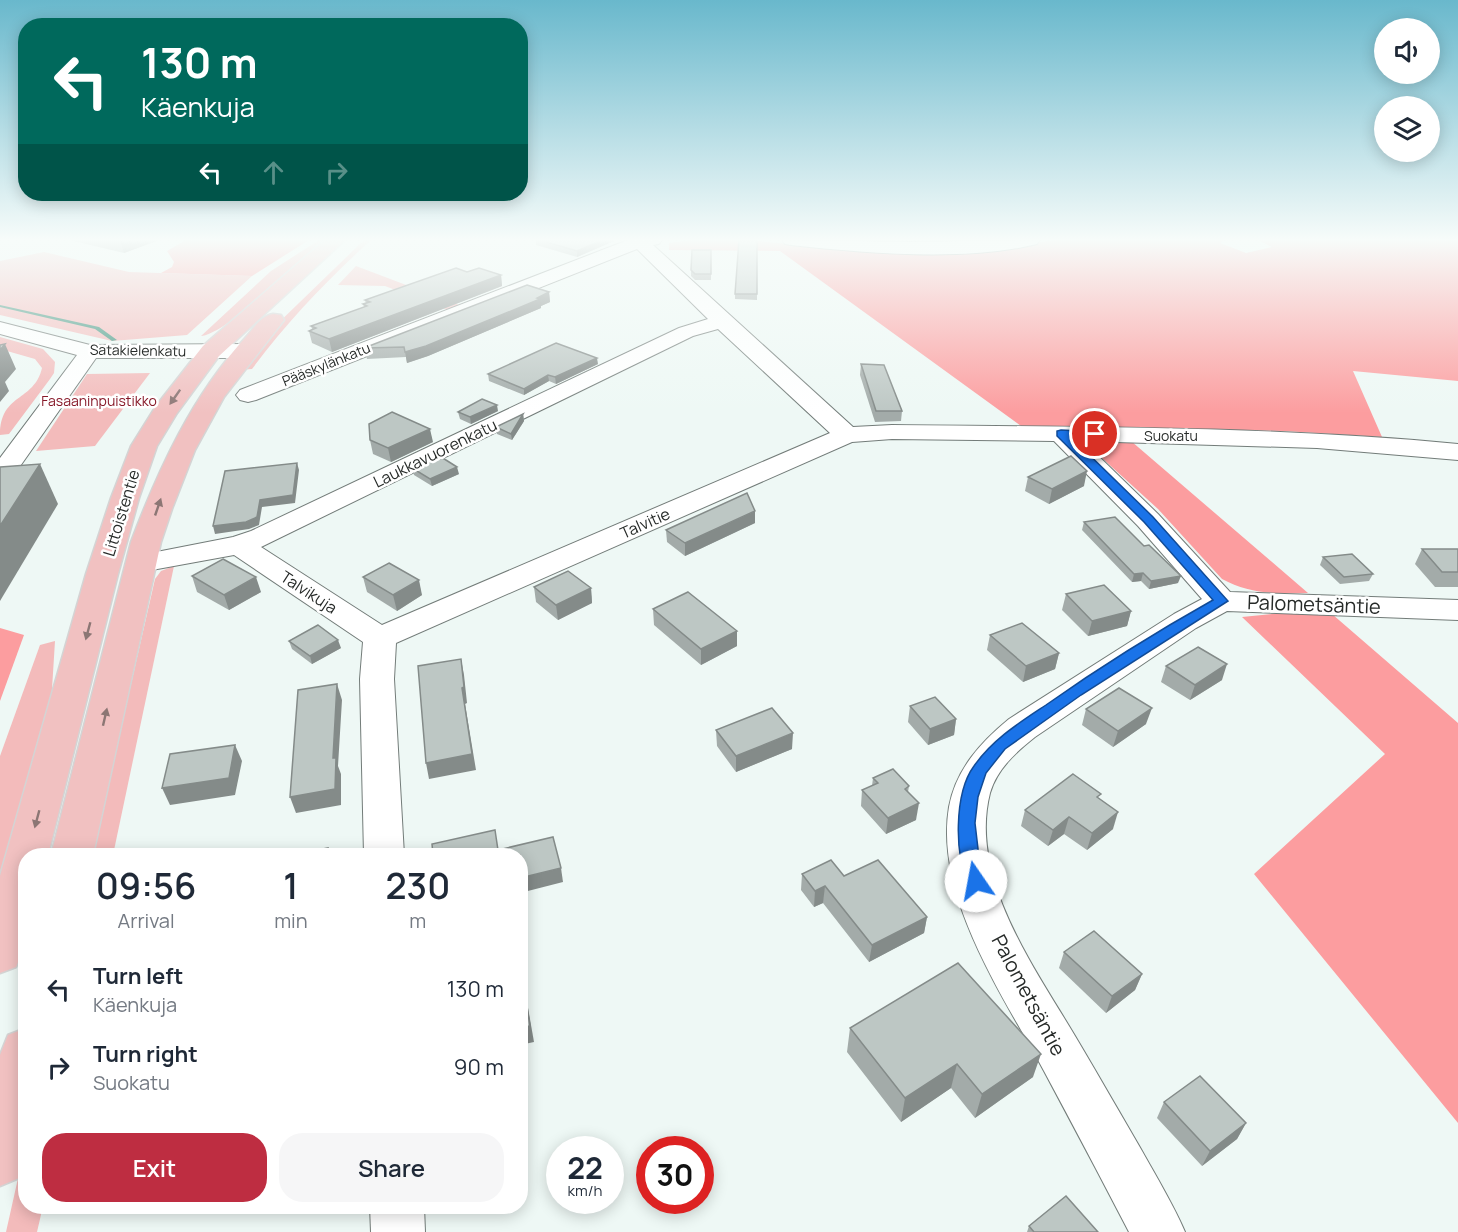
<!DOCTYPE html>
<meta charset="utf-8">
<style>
body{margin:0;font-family:Manrope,sans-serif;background:#f6f6f7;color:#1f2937;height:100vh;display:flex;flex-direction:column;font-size:22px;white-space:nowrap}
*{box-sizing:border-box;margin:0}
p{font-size:20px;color:#747a83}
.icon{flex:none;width:33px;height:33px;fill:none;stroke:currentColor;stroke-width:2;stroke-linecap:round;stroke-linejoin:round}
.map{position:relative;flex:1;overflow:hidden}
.panel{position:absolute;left:18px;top:848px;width:510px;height:366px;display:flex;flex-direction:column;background:#fff;border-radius:24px;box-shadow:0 3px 15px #0003}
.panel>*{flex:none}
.top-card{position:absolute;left:18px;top:18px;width:510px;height:183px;border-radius:24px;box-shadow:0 3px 15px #0003;background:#00695c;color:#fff;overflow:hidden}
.fabs{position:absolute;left:1374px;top:18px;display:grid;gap:12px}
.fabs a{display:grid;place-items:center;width:66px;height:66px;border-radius:50%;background:#fff;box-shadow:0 3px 15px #0003;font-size:30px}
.speed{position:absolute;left:546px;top:1136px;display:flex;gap:12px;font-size:30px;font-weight:700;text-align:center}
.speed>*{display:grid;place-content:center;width:78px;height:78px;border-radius:50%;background:#fff;box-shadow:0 3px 15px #0003;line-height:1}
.speed small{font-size:15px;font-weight:400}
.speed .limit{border:9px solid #d22;background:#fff;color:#111}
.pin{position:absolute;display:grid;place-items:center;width:51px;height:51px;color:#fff;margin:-26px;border:3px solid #fff;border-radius:50%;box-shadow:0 2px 6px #0007}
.me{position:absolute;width:66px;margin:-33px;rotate:348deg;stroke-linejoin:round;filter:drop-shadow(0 0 4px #0008)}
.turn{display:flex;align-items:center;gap:21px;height:126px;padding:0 24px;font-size:27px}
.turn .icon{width:78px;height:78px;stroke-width:2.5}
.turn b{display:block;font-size:42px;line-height:51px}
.lanes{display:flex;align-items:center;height:57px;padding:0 24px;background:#0003;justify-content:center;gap:30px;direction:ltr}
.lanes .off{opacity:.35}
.eta{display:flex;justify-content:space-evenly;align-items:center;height:102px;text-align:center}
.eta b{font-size:36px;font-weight:600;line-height:42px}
.primary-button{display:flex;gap:12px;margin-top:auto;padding:12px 24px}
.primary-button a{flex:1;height:69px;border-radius:24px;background:#be2d41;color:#fff;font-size:24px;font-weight:600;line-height:69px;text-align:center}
.primary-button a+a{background:#f6f6f7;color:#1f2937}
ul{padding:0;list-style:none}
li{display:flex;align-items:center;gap:18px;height:78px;padding:0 24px}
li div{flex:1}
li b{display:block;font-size:22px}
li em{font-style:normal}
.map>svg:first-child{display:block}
.green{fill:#f3bbbb}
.forest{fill:#fc9d9f}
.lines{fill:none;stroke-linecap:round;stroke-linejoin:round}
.stream{fill:#3f927d;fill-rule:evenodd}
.minor-casing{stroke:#737c79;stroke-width:2}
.major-casing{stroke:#d4d4d4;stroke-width:3}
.minor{fill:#fff;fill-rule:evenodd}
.major{fill:#f1c1c1;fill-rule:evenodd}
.wall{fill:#a3aba9}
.shaded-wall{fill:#848b89}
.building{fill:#bdc7c4;stroke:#848b89;stroke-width:1.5}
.oneway{fill:#8c7674}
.route{fill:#1a73e8;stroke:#114b97;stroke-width:1.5}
.labels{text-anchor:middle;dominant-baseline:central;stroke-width:5;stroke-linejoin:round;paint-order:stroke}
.far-street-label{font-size:14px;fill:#262a28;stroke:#fff}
.far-park-label{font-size:14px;fill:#871929;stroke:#fff}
.street-label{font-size:16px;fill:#262a28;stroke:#fff}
.near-street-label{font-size:20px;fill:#262a28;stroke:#fff}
</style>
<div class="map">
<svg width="1458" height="1232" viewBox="0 0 1458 1232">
<rect width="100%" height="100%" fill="#eef8f5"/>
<g class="green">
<path d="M319,240H328C305,259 225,335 201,336L271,271Z"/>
<path d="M364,240H371C327,280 287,322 252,369L239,370L269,332Z"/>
<polygon points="44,252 129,272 252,276 187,335 112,341 0,315 0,261"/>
<polygon points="356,266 459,305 448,310 385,286 338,285"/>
<path d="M0,337L43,349L55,362L54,373L50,379L9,434L0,435C0,393 34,402 42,368L35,359L0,349Z"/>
<polygon points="150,373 95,446 36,451 87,374"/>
<polygon points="174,566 113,855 92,855 155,579 161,571"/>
<polygon points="55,641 51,705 0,881 0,756 40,645"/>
<polygon points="25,1147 26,1206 43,1206 37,1232 6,1232"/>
</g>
<g class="forest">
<polygon points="186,240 309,240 252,276 161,273 172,267 174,262 167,251"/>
<polygon points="692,240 748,240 860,251 955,253 1056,240 1225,240 1220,243 1246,253 1272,247 1258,240 1458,240 1458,381 1353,371 1382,437 1284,431 1021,426 780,251 669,250 669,243"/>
<path d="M1099,441H1131L1308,593C1277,594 1249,594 1222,579L1158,509L1091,448Z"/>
<polygon points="1272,614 1332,614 1458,723 1458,1123 1254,874 1385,754 1242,617"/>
<polygon points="0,628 24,635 0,701"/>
</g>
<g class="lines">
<polygon class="stream" points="0,305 99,327 117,340 112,341 95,329 0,307"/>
<defs>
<g id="minor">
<path d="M628,240H662L659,244L653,245L853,427L892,425C1081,427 1270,426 1458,444V460L1317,448L1083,441L1158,514L1230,592L1458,600V620L1227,611L1196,628L1035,737C1016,752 997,769 990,793C968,879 1037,971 1078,1041C1100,1078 1121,1115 1142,1151C1157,1178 1173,1204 1185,1232H1129C1101,1178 1073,1125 1044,1071C1004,997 934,896 949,807C956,769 981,742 1009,719L1174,614L1202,599L1138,526L1054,441L892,439L852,442L396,643L394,679L404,855H364L360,679L363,642L234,555L141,572L131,569L126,563L131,557L233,537L251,531L679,328L708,319L637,249L256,400L248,402L240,400L236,395L240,390ZM718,329L830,433L382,625L261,547L693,336Z"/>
<path d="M782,240L911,242L1040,240L1037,244C965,262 865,253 791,245L785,244Z"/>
<polygon points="0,322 90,345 244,344 252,346 255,351 252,356 244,358 96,358 9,482 0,484 0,458 77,355 0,334"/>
<polygon points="370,1206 424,1206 425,1232 371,1232"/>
</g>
<g id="major">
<polygon points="325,240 345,240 219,356 177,413 157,446 139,498 118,574 48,855 26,855 26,943 16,967 0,973 0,876 86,574 111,498 131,446 156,406 203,346"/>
<path d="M273,314L281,315L284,320L224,397L195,450L172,509L161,542L93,855H51L131,542C159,468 192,396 246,337C254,328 261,316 273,314Z"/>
<polygon points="26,1028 26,1162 19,1178 0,1186 0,1055 8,1035"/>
</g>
</defs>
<use href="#minor" class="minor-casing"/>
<use href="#major" class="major-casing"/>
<use href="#minor" class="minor"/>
<use href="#major" class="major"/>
</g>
<g class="wall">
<polygon points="69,240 159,240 124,253"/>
<polygon points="536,240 614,240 614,241 577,257 536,245"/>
<polygon points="757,240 757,300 735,299 735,294"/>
<polygon points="711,250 711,280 695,280 691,276 691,270"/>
<polygon points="467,272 501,275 502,286 332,352 312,343 309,331 312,329 311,326 364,307 363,304 366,304 365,300"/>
<polygon points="549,292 550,302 541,306 541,308 428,356 407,363 406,357 367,359 364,348"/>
<polygon points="598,364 556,384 549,381 524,395 489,381 488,374"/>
<polygon points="861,364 902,411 901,421 875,422 860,375"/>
<polygon points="498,411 471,424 460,419 458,412"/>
<polygon points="523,414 524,421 512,440 497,434 496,427"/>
<polygon points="370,440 433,442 391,462 373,454"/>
<polygon points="412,468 459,474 432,486 414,475"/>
<polygon points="1028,477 1084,486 1049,504 1025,491"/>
<polygon points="1084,522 1178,583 1149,589 1141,581 1132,582 1082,530"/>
<polygon points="755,523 685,556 667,542 666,530"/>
<polygon points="1422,549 1458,549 1458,587 1435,587 1415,564"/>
<polygon points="1323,557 1373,574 1369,581 1340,584 1320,565"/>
<polygon points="192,576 261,592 229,610 197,592"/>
<polygon points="363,577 422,595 397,611 367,592"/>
<polygon points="534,587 591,588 592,603 558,620 536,602"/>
<polygon points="1066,594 1131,611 1127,626 1088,636 1062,610"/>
<polygon points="653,609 737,646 701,665 654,625"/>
<polygon points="990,635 1059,653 1055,669 1023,682 987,650"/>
<polygon points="289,641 341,648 312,664 292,649"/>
<polygon points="1166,666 1222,680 1190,700 1161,682"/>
<polygon points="910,706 956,719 954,735 928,745 908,722"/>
<polygon points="1086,709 1146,724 1113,747 1082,725"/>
<polygon points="716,730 792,749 736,772 717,746"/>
<polygon points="873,778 909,786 908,792 916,820 886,834 861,806 862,790 872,786"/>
<polygon points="1099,799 1113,829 1087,850 1064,834 1048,846 1021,826 1025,810"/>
<polygon points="802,874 844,876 927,917 924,933 869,962 823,903 814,907 801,890"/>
<polygon points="1064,952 1142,974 1135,990 1106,1013 1059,968"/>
<polygon points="850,1028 1033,1077 975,1118 951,1088 901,1122 847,1052"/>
<polygon points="1164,1102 1246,1123 1237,1139 1202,1166 1157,1118"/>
<polygon points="1029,1226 1098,1232 1027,1232"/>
</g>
<g class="shaded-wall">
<polygon points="120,240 159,240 124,253"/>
<polygon points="603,240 614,240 614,241 577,257 577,251"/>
<polygon points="501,275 502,286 332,352 329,339"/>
<polygon points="549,292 550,302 541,306 541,308 428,356 407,363 405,352"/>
<polygon points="5,344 16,369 5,382 9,391 0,402 0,350"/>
<polygon points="597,358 598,364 556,384 555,377"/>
<polygon points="548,375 549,381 524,395 524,389"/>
<polygon points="497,405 498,411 471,424 470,417"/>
<polygon points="523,414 524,421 512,440 511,434"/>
<polygon points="430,429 433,442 391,462 388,448"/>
<polygon points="297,463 299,470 295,503 262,507 259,525 249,529 215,534 213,526 260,500"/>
<polygon points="40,464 58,504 0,601 0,526"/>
<polygon points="457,467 459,474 432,486 430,479"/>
<polygon points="1087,471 1084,486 1049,504 1052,489"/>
<polygon points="755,511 755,523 685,556 685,543"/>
<polygon points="1143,573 1141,581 1132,582 1134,574"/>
<polygon points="1181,576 1178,583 1149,589 1151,581"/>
<polygon points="256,577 261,592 229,610 224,595"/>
<polygon points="419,580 422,595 397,611 393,595"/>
<polygon points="591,588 592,603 558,620 556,605"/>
<polygon points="1131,611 1127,626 1088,636 1092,621"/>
<polygon points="737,631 737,646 701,665 701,649"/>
<polygon points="338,640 341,648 312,664 310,656"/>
<polygon points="1059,653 1055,669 1023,682 1026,666"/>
<polygon points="461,659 464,675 467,703 465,704 476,770 429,779 426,763 462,688"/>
<polygon points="1227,664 1222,680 1190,700 1195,685"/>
<polygon points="337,684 342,700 338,766 341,774 341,805 296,813 290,797 333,758"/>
<polygon points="1152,708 1146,724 1113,747 1118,731"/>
<polygon points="956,719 954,735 928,745 930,729"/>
<polygon points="793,733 792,749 736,772 736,756"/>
<polygon points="235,745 242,761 235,795 170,805 162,788"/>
<polygon points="919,803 916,820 886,834 888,818"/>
<polygon points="1118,812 1113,829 1087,850 1092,833"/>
<polygon points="1069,817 1064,834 1048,846 1053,830"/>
<polygon points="561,868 563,882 520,893 520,878"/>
<polygon points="825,886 823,903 814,907 815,891"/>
<polygon points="927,917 924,933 869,962 872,945"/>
<polygon points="520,962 534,1042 520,1045"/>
<polygon points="1142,974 1135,990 1106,1013 1112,996"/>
<polygon points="1041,1054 1033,1077 975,1118 982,1094"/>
<polygon points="957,1064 951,1088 901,1122 905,1098"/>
<polygon points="1246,1123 1237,1139 1202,1166 1210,1151"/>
<polygon points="472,1206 496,1206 474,1213"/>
</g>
<g class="building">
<polygon points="539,240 603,240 577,251"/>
<polygon points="739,240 757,240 757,294 735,294"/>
<polygon points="692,250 711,250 711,274 695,274 691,270"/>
<polygon points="456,268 467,272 479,268 501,275 329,339 309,331 316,328 311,326 367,306 363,304 370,302 365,300"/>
<polygon points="527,285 549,292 537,298 540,299 426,346 405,352 404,347 364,348"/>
<polygon points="556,343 597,358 555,377 548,375 524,389 488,374"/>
<polygon points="5,344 0,350 0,345"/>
<polygon points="861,364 884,365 902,411 876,411"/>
<polygon points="482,399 497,405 470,417 458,412"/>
<polygon points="392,412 430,429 388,448 370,440 369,424"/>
<polygon points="523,414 511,434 496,427"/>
<polygon points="438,455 457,467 430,479 412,468"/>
<polygon points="1071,456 1087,471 1052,489 1028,477"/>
<polygon points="297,463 293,495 260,500 257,517 246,522 213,526 225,471"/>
<polygon points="40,464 0,526 0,467"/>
<polygon points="747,493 755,511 685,543 666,530"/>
<polygon points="1115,517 1144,546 1149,545 1181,576 1151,581 1143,573 1134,574 1084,522"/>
<polygon points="1422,549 1458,549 1458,572 1442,572"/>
<polygon points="1352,554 1373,574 1344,577 1323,557"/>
<polygon points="223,559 256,577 224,595 192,576"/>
<polygon points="389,563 419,580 393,595 363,577"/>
<polygon points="568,571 591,588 556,605 534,587"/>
<polygon points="1104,585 1131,611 1092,621 1066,594"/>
<polygon points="688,592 737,631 701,649 653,609"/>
<polygon points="1022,623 1059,653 1026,666 990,635"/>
<polygon points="318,625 338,640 310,656 289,641"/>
<polygon points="1198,647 1227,664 1195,685 1166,666"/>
<polygon points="461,659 464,687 462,688 472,754 426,763 418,666"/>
<polygon points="337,684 333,758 336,758 335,789 290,797 298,690"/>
<polygon points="1119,688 1152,708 1118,731 1086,709"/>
<polygon points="935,697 956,719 930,729 910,706"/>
<polygon points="772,708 793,733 736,756 716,730"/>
<polygon points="235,745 229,778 162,788 170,754"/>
<polygon points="893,769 909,786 905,789 919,803 888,818 862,790 878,783 873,778"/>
<polygon points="1073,774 1101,794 1097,797 1118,812 1092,833 1069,817 1053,830 1025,810"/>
<polygon points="495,830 498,850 553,837 561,868 520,878 520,855 433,855 432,844"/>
<polygon points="328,848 327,855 292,855"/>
<polygon points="831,860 844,876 878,860 927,917 872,945 825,886 815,891 802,874"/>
<polygon points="1094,931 1142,974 1112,996 1064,952"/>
<polygon points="520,963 530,1026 520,1028"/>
<polygon points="958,963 1041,1054 982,1094 957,1064 905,1098 850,1028"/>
<polygon points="1200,1076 1246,1123 1210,1151 1164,1102"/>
<polygon points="1066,1196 1098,1232 1034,1232 1029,1226"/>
</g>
<defs><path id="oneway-solid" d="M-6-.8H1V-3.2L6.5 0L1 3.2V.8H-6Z" transform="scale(1.5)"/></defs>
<g class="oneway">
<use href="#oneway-solid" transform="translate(175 397) rotate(125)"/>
<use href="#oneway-solid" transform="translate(158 507) rotate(-71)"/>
<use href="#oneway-solid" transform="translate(88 631) rotate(105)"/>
<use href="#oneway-solid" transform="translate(105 717) rotate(-77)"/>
<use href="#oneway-solid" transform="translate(37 819) rotate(105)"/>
</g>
<linearGradient id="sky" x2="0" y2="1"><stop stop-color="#69b8cc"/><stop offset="0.58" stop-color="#f7fcfa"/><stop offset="1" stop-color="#f7fcfa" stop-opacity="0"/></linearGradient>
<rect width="1458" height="413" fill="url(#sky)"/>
<path class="route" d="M1061,430L1098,432V436L1095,437H1071L1153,517L1228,601L1081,695L1005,749L986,773L978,797L975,823L980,866L985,881L982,886L976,888L969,886C954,857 954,793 974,766C993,739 1019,723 1046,705C1100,667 1156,632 1213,600L1144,522L1057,436V431Z"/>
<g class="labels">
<g class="far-street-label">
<text transform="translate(138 350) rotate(1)">Satakielenkatu</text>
<text transform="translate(326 364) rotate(-22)">Pääskylänkatu</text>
<text x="1171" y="435">Suokatu</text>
</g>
<g class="far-park-label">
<text x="99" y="400">Fasaaninpuistikko</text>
</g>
<g class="street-label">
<text transform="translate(435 453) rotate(-26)">Laukkavuorenkatu</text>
<text transform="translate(121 513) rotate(-73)">Littoistentie</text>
<text transform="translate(645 523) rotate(-24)">Talvitie</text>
<text transform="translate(309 592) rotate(33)">Talvikuja</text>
</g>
<g class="near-street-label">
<text transform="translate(1314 604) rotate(2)">Palometsäntie</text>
<text transform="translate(1029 995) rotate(62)">Palometsäntie</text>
</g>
</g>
</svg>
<div class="fabs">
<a><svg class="icon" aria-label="sound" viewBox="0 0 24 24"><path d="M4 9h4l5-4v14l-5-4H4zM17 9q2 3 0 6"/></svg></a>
<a><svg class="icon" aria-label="layers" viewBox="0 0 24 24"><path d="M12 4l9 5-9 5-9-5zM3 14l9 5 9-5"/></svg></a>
</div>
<div class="speed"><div>22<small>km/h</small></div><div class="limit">30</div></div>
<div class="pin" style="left:1095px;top:434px;background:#d93025"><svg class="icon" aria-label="arrive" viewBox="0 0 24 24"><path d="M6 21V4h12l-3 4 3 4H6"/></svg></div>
<svg class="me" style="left:976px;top:881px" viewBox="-20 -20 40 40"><circle r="19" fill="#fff"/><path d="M0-13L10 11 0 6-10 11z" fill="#1a73e8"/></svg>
<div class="top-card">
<div class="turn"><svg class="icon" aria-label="left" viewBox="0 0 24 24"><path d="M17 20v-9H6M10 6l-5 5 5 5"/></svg><div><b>130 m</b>Käenkuja</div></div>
<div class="lanes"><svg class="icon" aria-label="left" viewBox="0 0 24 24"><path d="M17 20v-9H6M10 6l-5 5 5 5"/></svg><svg class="icon off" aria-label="ahead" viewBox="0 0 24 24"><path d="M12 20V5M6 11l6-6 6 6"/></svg><svg class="icon off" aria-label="right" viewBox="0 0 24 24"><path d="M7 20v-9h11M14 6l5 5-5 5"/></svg></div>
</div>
<section class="panel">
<div class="eta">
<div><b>09:56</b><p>Arrival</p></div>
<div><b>1</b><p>min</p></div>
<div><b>230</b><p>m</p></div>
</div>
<ul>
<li><svg class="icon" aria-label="left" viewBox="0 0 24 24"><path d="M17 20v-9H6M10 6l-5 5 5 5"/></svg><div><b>Turn left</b><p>Käenkuja</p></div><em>130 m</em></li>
<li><svg class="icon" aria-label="right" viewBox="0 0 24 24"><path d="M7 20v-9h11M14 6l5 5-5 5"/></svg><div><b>Turn right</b><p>Suokatu</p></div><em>90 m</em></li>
</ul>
<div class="primary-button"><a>Exit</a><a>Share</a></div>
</section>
</div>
